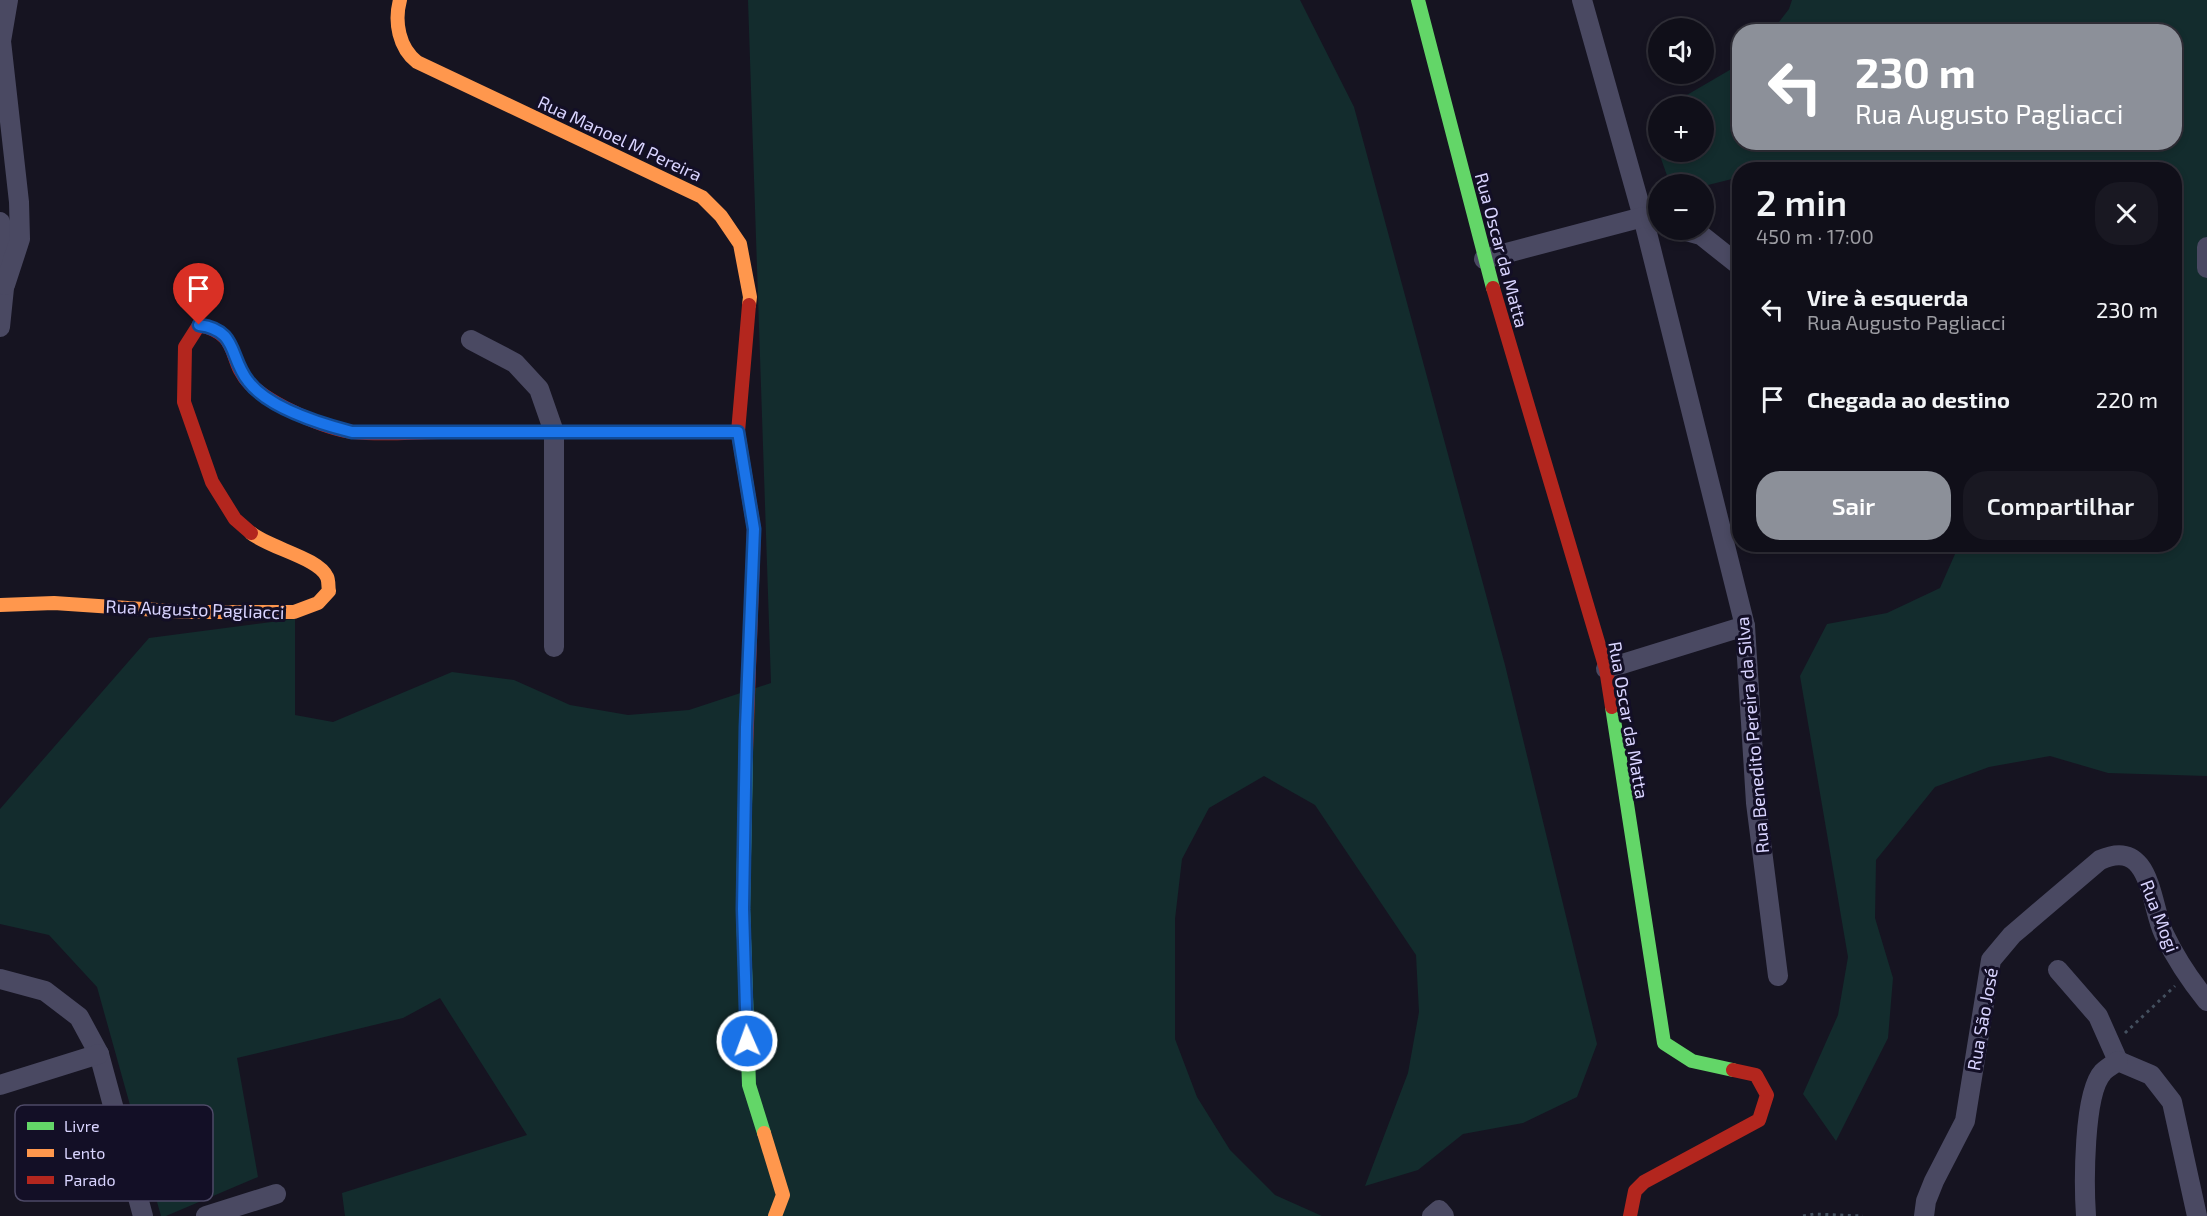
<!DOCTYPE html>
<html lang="pt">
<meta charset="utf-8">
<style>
body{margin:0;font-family:"Exo 2",sans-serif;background:#191822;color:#f1f3f6;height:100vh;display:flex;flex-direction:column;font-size:22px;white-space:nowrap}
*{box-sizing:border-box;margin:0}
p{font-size:20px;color:#9c9ca2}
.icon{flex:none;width:33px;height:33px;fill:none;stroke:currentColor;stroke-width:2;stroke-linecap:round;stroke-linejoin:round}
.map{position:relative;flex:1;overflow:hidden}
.side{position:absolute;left:1732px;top:162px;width:450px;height:390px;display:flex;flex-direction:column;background:#100f19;border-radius:24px;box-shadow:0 3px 9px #0003,0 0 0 2px #302f38}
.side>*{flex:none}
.hud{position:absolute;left:1732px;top:24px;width:450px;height:126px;border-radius:24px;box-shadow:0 3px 9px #0003,0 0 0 2px #302f38;background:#8c9099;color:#fff;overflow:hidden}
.buttons{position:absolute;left:1648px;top:18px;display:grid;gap:12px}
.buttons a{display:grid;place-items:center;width:66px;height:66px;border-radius:50%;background:#100f19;box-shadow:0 3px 9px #0003,0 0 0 2px #302f38;font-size:30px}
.pin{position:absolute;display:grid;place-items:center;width:51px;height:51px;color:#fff;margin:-62px -26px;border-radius:50% 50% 50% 0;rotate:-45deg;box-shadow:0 0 6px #0007}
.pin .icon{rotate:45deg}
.me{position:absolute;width:66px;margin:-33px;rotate:358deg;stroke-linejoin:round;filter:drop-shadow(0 0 4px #0008)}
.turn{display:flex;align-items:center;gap:21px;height:126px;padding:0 24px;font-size:27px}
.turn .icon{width:78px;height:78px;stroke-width:2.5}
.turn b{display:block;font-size:42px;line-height:51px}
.round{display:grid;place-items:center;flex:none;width:63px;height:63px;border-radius:24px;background:#191822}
.headline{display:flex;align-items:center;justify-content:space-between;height:102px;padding:0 24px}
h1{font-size:36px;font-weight:600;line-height:45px}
.primary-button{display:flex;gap:12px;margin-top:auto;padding:12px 24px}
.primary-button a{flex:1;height:69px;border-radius:24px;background:#8c9099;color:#fff;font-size:24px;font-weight:600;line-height:69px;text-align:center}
.primary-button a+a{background:#191822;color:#f1f3f6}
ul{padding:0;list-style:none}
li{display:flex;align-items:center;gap:18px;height:90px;padding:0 24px}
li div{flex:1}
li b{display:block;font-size:22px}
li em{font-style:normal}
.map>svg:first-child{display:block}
.green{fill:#132c2d}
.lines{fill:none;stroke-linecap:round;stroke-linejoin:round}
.path{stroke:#44505f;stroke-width:3;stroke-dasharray:3 4.5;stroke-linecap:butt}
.street{stroke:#4a4962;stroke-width:20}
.fast{stroke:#63d668;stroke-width:14}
.slow{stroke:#ff974d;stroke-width:14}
.jam{stroke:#b3261e;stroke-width:14}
.route-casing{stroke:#114b97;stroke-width:15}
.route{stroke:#1a73e8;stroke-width:10}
.labels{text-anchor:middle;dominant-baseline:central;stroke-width:6;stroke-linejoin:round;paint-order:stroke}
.street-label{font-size:18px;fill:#d9d4ff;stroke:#130f26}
.key{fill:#130f26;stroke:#4e4a67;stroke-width:1.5}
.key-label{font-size:16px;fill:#d9d4ff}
</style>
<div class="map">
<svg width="2207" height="1216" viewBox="0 0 2207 1216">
<rect width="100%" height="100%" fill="#161421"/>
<g class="green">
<polygon points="748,0 1300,0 1354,107 1505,665 1597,1044 1577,1097 1523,1123 1463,1134 1418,1170 1365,1186 1408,1073 1419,1012 1416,955 1315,805 1264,776 1209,808 1182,859 1175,919 1175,1039 1197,1097 1230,1150 1275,1195 1322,1216 345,1216 342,1193 527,1135 440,998 403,1018 237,1058 258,1177 166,1216 161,1216 97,987 49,935 0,924 0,809 149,638 295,619 295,715 333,722 452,672 514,680 570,705 628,715 689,710 771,683"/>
<polygon points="1792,0 2207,0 2207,776 2108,773 2050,756 1989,767 1935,787 1876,860 1875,918 1893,978 1888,1038 1836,1141 1803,1094 1838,1015 1848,957 1800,676 1827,624 1887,613 1940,588 1959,545 2175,544 2175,170 1740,170 1740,177 1704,186 1704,184 1670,184 1647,119 1659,112 1659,152 1704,152 1704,106 1668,106 1740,64 1740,142 2175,142 2175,32 1772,31 1789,9"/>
</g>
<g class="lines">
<g class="path">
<polyline points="2125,1033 2175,986"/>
<polyline points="1803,1216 1814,1214 1863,1216"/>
</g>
<g class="street">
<polyline points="1582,0 1643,217 1745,626 1756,803 1778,976"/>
<polyline points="0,222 8,249 0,327"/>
<polyline points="1683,230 1701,235 1740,266"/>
<polyline points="2207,247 2207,268"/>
<polyline points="1484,259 1643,217 1659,222"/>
<polyline points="5,285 20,239 19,202 1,41 8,0"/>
<polyline points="471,340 515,363 539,389 554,432 554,647"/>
<polyline points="1606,669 1745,626"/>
<polyline points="2058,970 2098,1016 2118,1061"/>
<polyline points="0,979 45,991 79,1017 99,1054 143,1216"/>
<polyline points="2118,1061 2151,1075 2172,1102 2197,1216"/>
<polyline points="0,1085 99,1054"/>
<polyline points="206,1216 276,1194"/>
<polyline points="1432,1216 1439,1210 1444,1216"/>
<path d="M1924,1216L1926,1201L1934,1181L1965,1121L1991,960L2012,935L2100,860C2152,837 2150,905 2164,934C2176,959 2190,980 2207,1001"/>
<path d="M2086,1216C2084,1186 2083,1093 2103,1072C2107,1068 2114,1064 2118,1061"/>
</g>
<g class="fast">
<polyline points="1418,0 1493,288"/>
<polyline points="1612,707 1664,1043 1692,1061 1733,1070"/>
<polyline points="746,752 743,909 749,1085 764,1133"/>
</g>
<g class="slow">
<path d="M400,0C394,22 399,48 417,62L702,197L721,216L740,244L750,297L749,305"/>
<polyline points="441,432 738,432"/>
<path d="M0,605L54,603L187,612H294L318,603L329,591C328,587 329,581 327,577C319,558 269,548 251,533"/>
<polyline points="764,1133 783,1195 775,1216"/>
</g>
<g class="jam">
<polyline points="1493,288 1606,669 1612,707"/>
<path d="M251,533L235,519L212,482L184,402L185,347L199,325C243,335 226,360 250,384C270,404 325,429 353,432C382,435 412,432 441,432"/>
<polyline points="746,752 754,529 738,432 749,305"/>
<polyline points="1630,1216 1635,1191 1644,1182 1759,1120 1767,1095 1756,1075 1733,1070"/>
</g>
</g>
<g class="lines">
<defs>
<path id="route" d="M199,325C238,330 229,357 248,381C268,408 321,424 352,432H738L754,529L746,727L743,909L747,1041"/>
</defs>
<use href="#route" class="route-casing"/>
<use href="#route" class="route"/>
</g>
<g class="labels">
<g class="street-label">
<text transform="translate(620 138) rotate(25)">Rua Manoel M Pereira</text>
<text transform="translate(1502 250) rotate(75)">Rua Oscar da Matta</text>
<text transform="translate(195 609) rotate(2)">Rua Augusto Pagliacci</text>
<text transform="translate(1629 720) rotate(80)">Rua Oscar da Matta</text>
<text transform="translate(1752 735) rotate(-95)">Rua Benedito Pereira da Silva</text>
<text transform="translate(2160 916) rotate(69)">Rua Mogi</text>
<text transform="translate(1982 1019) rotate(-80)">Rua São José</text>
</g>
</g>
<rect x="15" y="1105" width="198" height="96" rx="9" class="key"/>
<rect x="27" y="1122" width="27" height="8" fill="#63d668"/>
<rect x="27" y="1149" width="27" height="8" fill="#ff974d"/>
<rect x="27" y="1176" width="27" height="8" fill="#b3261e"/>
<g class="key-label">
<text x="64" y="1132">Livre</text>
<text x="64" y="1159">Lento</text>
<text x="64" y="1186">Parado</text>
</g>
</svg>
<div class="buttons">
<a><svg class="icon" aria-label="sound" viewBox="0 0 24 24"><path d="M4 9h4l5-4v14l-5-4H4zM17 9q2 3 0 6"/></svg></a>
<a>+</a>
<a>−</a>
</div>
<div class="pin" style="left:199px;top:325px;background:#d93025"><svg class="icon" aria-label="arrive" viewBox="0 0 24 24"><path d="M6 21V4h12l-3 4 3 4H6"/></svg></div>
<svg class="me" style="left:747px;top:1041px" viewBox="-20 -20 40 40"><circle r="17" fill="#1a73e8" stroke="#fff" stroke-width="3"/><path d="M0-11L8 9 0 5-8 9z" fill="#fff"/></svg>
<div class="hud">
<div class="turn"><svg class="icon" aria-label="left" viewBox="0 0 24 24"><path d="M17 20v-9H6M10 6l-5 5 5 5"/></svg><div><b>230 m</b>Rua Augusto Pagliacci</div></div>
</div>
<section class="side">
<div class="headline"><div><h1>2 min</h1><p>450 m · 17:00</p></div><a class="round"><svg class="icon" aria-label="close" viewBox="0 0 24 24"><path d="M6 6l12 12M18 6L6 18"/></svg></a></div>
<ul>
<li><svg class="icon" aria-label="left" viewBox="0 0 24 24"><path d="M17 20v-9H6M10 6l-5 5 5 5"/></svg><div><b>Vire à esquerda</b><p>Rua Augusto Pagliacci</p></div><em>230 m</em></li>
<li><svg class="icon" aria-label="arrive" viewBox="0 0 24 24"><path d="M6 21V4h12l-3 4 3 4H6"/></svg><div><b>Chegada ao destino</b></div><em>220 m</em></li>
</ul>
<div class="primary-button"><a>Sair</a><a>Compartilhar</a></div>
</section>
</div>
